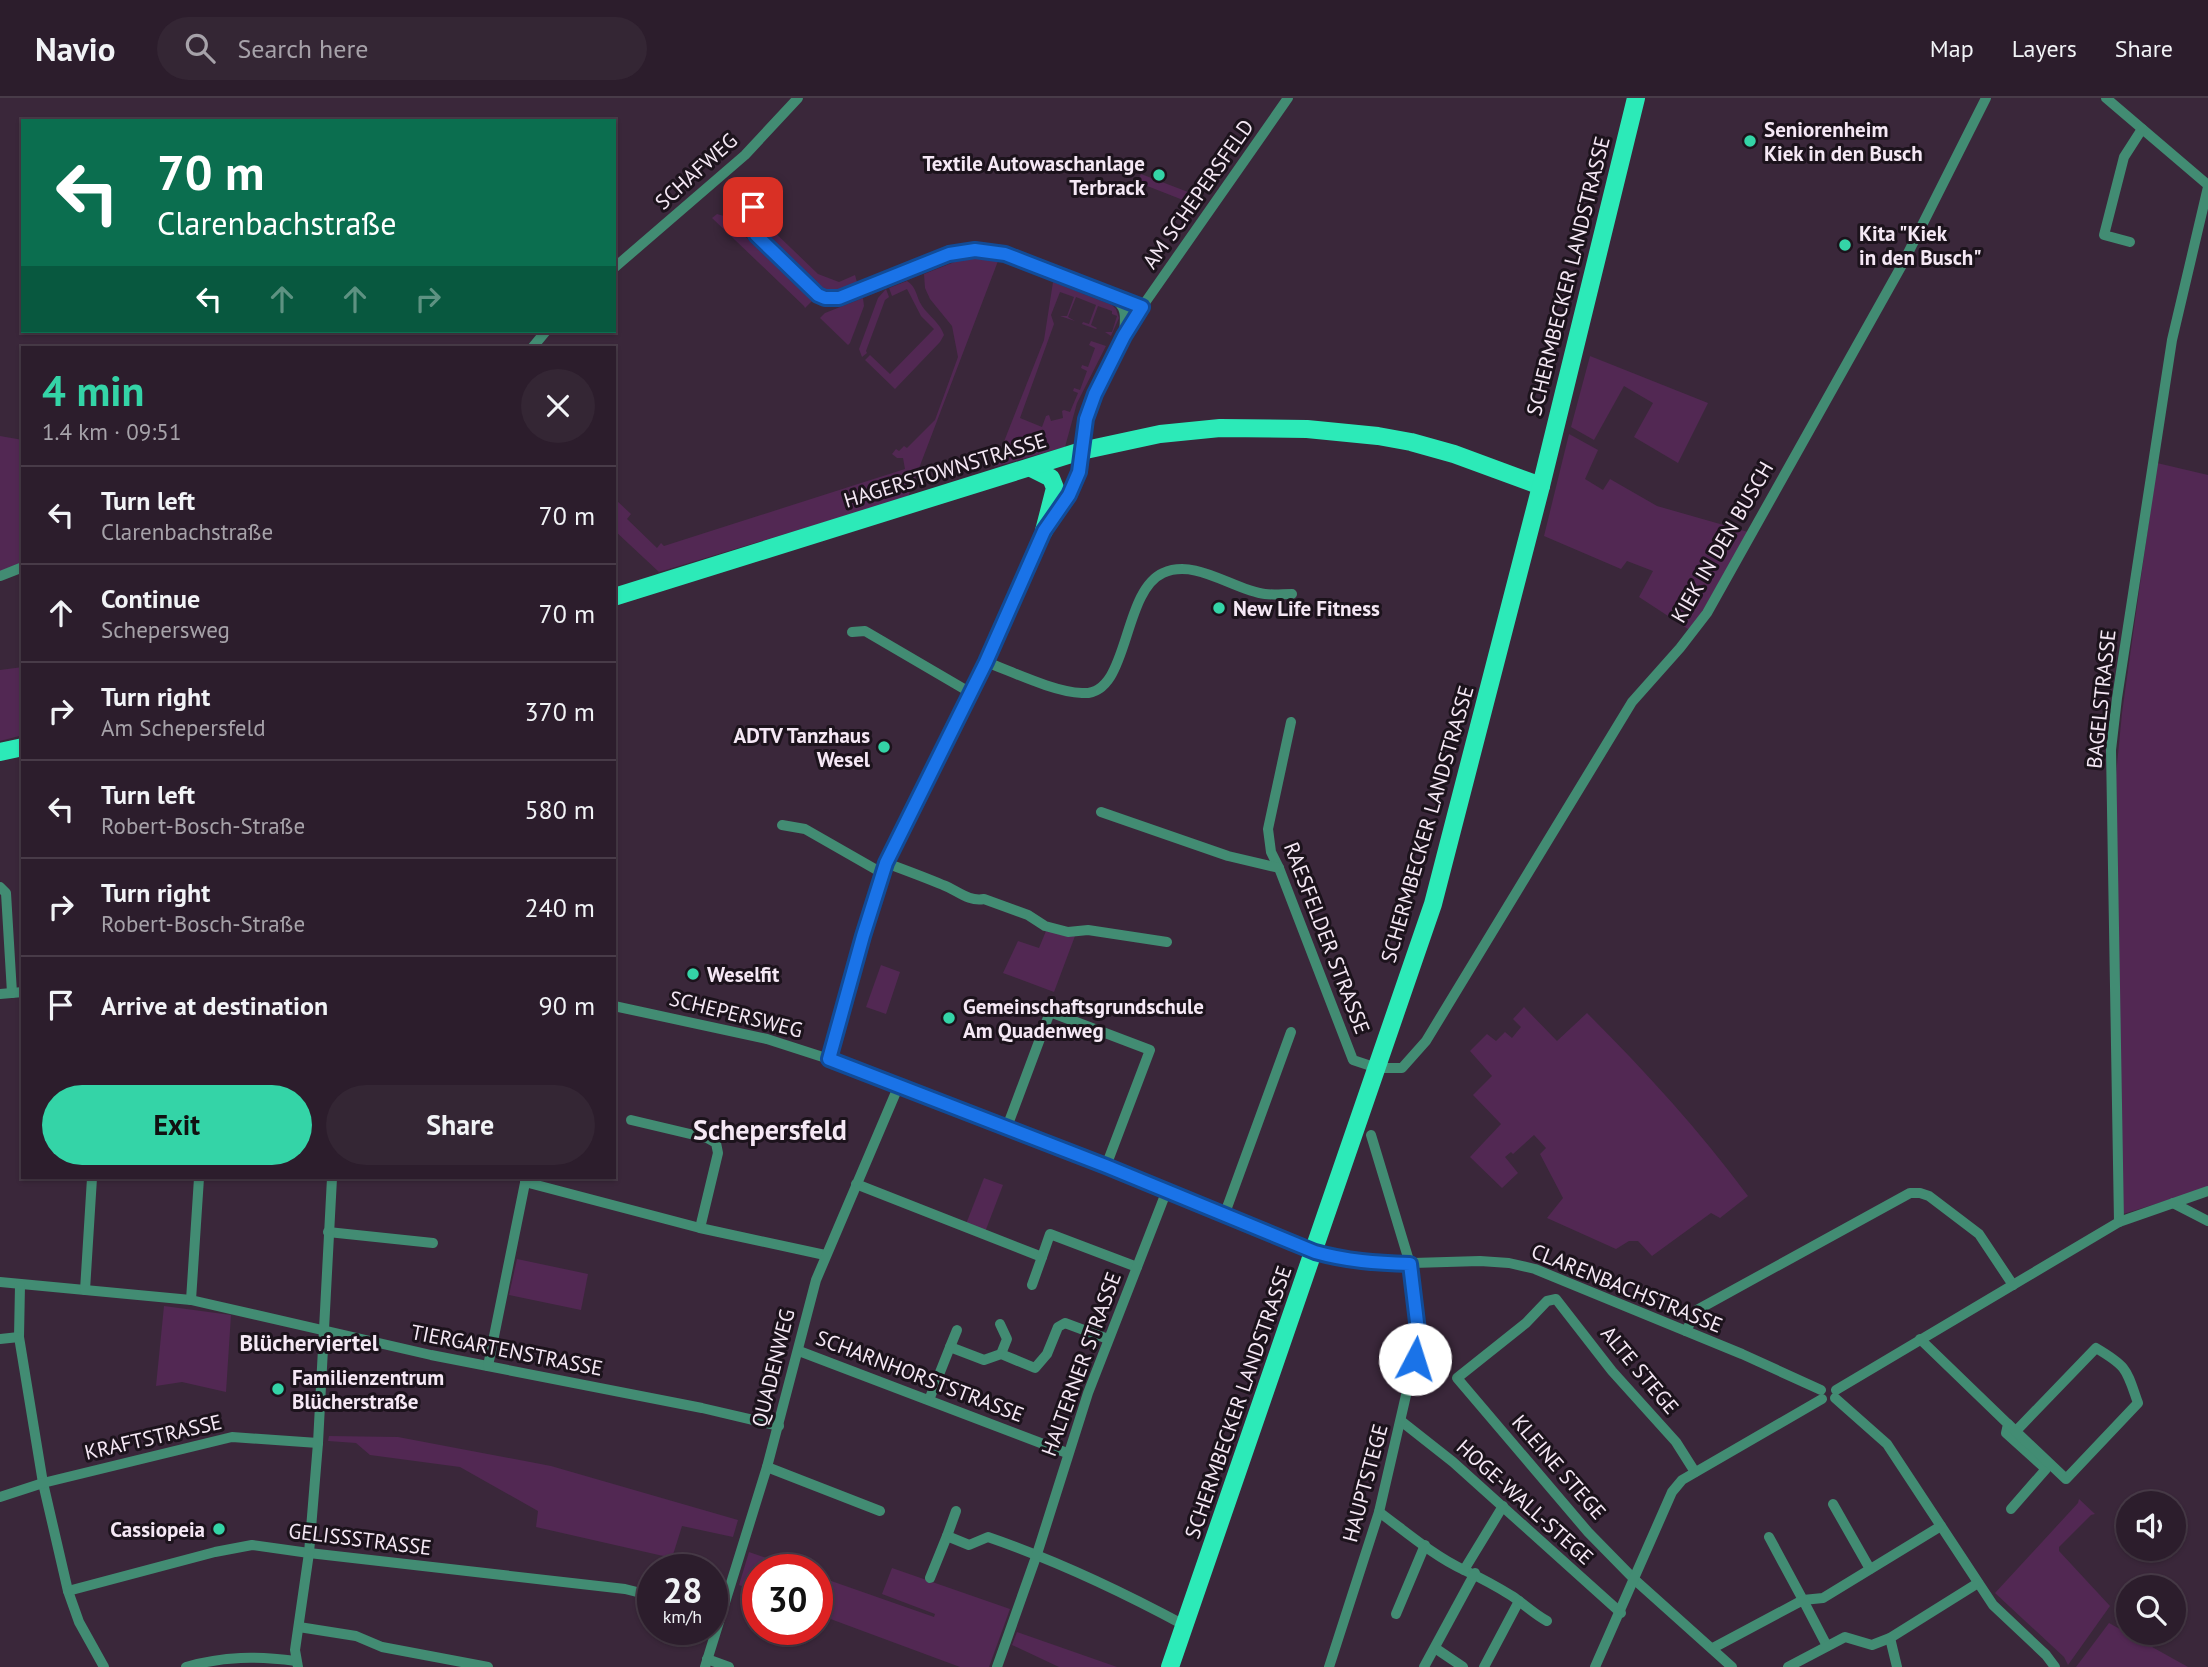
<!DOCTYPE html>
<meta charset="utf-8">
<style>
body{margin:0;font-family:"PT Sans",sans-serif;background:#342634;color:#f1f3f6;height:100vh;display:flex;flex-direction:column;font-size:26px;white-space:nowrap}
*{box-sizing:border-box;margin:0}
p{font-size:23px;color:#a6a2a9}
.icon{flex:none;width:38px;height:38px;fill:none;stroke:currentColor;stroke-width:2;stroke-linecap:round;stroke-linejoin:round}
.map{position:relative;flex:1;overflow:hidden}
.drawer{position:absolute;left:21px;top:248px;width:595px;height:833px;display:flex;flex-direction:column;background:#2c1d2c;border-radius:0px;box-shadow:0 2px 5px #0004,0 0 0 2px #483b48}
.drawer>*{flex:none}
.guide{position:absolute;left:21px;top:21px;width:595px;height:214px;border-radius:0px;box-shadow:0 2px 5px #0004,0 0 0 2px #483b48;background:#0b6e4f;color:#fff;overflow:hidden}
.controls{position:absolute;left:2116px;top:1393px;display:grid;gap:14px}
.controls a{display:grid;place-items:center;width:70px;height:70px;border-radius:50%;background:#2c1d2c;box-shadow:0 2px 5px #0004,0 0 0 2px #483b48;font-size:35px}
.speed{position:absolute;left:637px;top:1456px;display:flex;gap:14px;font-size:35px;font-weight:700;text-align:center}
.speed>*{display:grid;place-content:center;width:91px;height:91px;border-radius:50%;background:#2c1d2c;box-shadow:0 2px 5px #0004,0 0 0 2px #483b48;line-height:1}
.speed small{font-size:18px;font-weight:400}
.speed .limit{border:10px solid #d22;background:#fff;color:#111}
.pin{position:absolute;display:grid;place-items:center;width:60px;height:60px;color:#fff;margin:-30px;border-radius:14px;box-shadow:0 4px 10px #0006}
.me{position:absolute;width:77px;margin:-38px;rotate:5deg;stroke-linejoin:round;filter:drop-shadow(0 0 5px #0008)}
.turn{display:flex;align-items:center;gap:24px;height:147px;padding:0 21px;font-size:32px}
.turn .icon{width:91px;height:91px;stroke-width:2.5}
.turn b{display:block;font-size:49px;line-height:60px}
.lanes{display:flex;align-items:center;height:66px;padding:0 21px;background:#0003;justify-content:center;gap:35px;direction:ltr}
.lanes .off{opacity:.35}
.round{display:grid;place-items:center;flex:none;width:74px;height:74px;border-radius:37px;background:#342634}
.head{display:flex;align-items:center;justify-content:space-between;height:119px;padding:0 21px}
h1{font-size:42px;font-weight:600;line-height:52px;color:#34d4a7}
.action{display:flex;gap:14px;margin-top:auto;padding:14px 21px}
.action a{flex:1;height:80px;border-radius:42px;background:#34d4a7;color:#111;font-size:28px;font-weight:600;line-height:80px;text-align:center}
.action a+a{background:#342634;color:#f1f3f6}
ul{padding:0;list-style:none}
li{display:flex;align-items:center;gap:21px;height:98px;padding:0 21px;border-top:2px solid #483b48}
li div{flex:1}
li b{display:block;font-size:26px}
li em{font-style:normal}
header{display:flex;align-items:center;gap:42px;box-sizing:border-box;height:98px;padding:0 35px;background:#2c1d2c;border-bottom:2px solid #483b48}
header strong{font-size:33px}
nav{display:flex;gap:38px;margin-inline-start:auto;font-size:24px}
.search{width:490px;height:63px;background:#342634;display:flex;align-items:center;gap:18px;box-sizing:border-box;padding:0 24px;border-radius:38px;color:#a6a2a9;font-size:26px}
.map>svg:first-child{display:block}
.green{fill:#522853}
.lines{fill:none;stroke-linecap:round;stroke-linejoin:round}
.street{stroke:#428c73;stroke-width:10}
.primary{stroke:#2ceab8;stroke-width:18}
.route-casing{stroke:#114b97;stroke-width:18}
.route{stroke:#1a73e8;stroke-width:12}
.poi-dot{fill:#34d4a7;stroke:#1c131c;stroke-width:2.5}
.labels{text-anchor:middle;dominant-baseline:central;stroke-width:6;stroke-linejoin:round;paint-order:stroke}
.poi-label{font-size:21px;font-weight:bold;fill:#f5e8f5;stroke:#1c131c;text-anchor:start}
.street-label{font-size:21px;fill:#f5e8f5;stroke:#1c131c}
.neighbourhood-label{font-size:23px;font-weight:bold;fill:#f5e8f5;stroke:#1c131c}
.district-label{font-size:28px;font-weight:bold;fill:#f5e8f5;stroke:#1c131c}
</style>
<header>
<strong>Navio</strong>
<div class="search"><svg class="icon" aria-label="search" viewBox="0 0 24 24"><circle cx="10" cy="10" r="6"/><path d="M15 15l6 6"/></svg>Search here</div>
<nav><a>Map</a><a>Layers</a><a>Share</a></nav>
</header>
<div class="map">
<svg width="2208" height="1569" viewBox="0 0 2208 1569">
<rect width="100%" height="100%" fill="#3a273a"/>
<g class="green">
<polygon points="1141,76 1188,94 1193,101 1192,107 1186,111 1180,111 1183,102 1137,84"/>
<path d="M760,89L763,97L764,124L818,176L839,184L855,177L858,188L832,194L818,189L763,136C757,122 763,106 756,92Z"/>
<polygon points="717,116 724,118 812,203 805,210 804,208 712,120"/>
<polygon points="980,159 998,163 908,399 659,474 614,432 614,404 616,402 631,416 627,421 657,450 661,445 664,448 905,371 903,360 897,360 892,356 896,351 899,353 904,348 907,350 935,322 958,259 952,228 930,201 925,190 924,176 957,163"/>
<path d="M907,183C917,189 916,199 922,208C929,218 940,225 944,237L940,244L895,291L865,262L870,257L890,276L934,231L921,218L907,191L892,198L889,190Z"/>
<polygon points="1053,184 1112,207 1116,211 1119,220 1111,238 1105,234 1112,234 1117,218 1112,216 1112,213 1098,208 1091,227 1097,230 1096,231 1082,226 1083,224 1089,226 1096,207 1076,199 1068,219 1075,223 1060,218 1067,218 1074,199 1060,194 1051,217 1054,226 1020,320 1042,329 1046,318 1049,317 1051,323 1063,320 1062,313 1064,312 1070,314 1078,295 1073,293 1074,290 1080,292 1087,273 1081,270 1082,267 1088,269 1095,250 1089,247 1091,243 1106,248 1077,305 1065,349 994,369 1044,242"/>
<polygon points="886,191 889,199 885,202 866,253 867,255 862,259 859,251 878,200"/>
<polygon points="863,200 864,208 850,245 848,247 820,220 825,215"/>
<polygon points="1590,258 1708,305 1678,365 1634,339 1653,305 1624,288 1594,342 1571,329"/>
<polygon points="1569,336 1598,352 1585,381 1603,392 1610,381 1657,408 1748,434 1691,533 1639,499 1653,473 1627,463 1621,471 1544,438"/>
<polygon points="0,338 23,342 23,466 0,475"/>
<polygon points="2157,365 2208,377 2208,1090 2123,1116 2116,677 2122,615"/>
<polygon points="23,569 23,637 0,643 0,572"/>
<polygon points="1046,833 1075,838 1054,894 1003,875 1018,843 1039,850"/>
<polygon points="881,867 900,874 886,916 866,909"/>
<path d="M1524,909L1557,943L1587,915C1645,973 1699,1032 1748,1098L1720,1120L1711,1115L1652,1158L1638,1143H1629L1616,1151L1547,1120L1563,1100L1540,1056L1546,1050L1534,1037L1513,1056L1511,1054L1505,1059L1518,1075L1502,1090L1470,1059L1501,1026L1473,997L1492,978L1470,953L1487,936L1496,943L1505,934L1512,940L1521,929L1513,921Z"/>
<polygon points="984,1080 1003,1087 985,1134 966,1126"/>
<polygon points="517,1161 588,1176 581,1212 509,1197"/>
<polygon points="164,1208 231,1217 226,1294 182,1284 156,1288"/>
<polygon points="329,1338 398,1339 551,1368 738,1422 733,1439 682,1428 672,1460 536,1429 538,1413 460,1369 370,1357 356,1345 328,1343"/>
<polygon points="2079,1401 2095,1416 2091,1417 2059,1449 2059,1453 2110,1508 2068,1567 2064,1559 1995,1495 2078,1405"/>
<polygon points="749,1454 801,1472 758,1472 758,1494 739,1487"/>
<polygon points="892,1470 1010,1511 989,1569 960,1569 817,1516 817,1478 934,1519 935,1516 882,1496"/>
<polygon points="2109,1525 2188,1569 2076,1569"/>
<polygon points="1017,1534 1117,1569 1059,1569 1012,1547"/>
</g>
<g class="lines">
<g class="street">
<polyline points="2106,0 2208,87"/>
<polyline points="756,137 753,122 751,98 748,94 737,93 729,101 731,111 818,197 825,200 839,200 949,156 975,152 1005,156 1142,209"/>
<polyline points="2130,144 2104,137 2124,59 2142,31"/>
<polyline points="614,170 745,57 798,0"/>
<path d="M1114,201C1128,209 1125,221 1124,236"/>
<polyline points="532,250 546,233"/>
<polyline points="0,478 23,469"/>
<polyline points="852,534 865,533 971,595"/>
<path d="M986,564C1013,574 1054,594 1082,595C1130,599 1121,494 1163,475C1196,460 1233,492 1265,496C1274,497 1283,496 1292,496"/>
<polyline points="1291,624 1268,731 1271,754 1279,770 1353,962 1377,970 1402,970 1426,943 1632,604 1680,550 1707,515 1902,167 1986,0"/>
<polyline points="1101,714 1228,758 1279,770"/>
<polyline points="782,727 805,731 882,775"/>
<path d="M886,765C905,772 924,779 943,787C957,792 968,804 984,801L1028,817L1045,828L1068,834L1088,832L1167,844"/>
<polyline points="0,789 6,795 12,895"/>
<polyline points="0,896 23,894"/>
<polyline points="614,908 767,941 829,961 1106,1068 1337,1161 1379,1166 1480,1163 1509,1165 1535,1171 1742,1256 1821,1292"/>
<polyline points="829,961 862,838 886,765 986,564 1044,433 1069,397 1079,374 1086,321 1095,296 1124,238 1142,209 1288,0"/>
<polyline points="631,1022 707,1040 716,1045 718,1055 700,1130"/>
<polyline points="1007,1029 1050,914 1150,952 1106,1068"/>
<polyline points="525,1084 700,1130 825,1157"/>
<polyline points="856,1086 1042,1159 1050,1136 1137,1169"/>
<polyline points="2173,1105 2208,1123"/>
<polyline points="1225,1115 1291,934"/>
<polyline points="2119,1124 2111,652 2117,600 2172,242 2208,89"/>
<polyline points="328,1134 433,1145"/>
<polyline points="0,1184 191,1202 431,1257 702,1310 779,1328"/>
<polyline points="20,1187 19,1239 43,1385 68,1493 79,1524 104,1569"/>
<polyline points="1032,1187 1042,1159"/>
<polyline points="85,1192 92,1080"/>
<polyline points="191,1202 199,1080"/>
<polyline points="1000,1226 1007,1241 1001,1256"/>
<polyline points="1686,1233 1697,1212 1910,1095 1920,1095 1929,1098 1979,1136 2013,1187"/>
<polyline points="0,1241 19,1239"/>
<polyline points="1920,1241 2008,1326 2006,1335 2046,1371 2011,1411"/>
<polyline points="950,1249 957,1232"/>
<polyline points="799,1253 1067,1355"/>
<polyline points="488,1268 526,1080"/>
<polyline points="1836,1292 2119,1124 2208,1093"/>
<polyline points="1835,1300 1887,1346 1993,1507 2046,1557 2055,1569"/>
<polyline points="929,1302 950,1249 984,1262 1001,1256 1035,1270 1047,1256 1058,1229 1065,1225 1108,1241"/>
<polyline points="1401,1323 1453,1364 1621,1515"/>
<path d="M2008,1326L2066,1381L2138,1305C2126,1271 2128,1269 2096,1250L2016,1333"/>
<polyline points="767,1369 880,1413"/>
<polyline points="1695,1374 1676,1344 1612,1273 1556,1201 1547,1203 1526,1225 1457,1280 1588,1434 1635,1482 1732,1569"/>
<polyline points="0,1399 43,1385 232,1339 318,1345"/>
<polyline points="1833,1406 1870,1471"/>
<path d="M1379,1414C1405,1433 1435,1459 1464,1472C1481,1480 1496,1488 1512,1498C1524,1506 1534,1516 1547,1523"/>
<polyline points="947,1438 956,1413"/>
<polyline points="1769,1439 1803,1502 1823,1500 1941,1428"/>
<polyline points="1464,1472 1503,1408"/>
<path d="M930,1480L947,1438L969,1447L988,1439C1058,1463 1119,1492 1184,1527"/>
<polyline points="68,1493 215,1454 252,1447 309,1455 625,1491 653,1498"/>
<polyline points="1396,1516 1425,1447"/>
<polyline points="299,1529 356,1538 382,1549 488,1569"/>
<polyline points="1890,1540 1897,1569"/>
<polyline points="1435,1550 1463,1569"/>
<polyline points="1713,1550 1803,1502 1827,1548"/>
<polyline points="707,1561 729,1569"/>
<path d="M186,1569C224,1558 257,1558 296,1563"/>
<polyline points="298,1569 295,1552 309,1455 318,1345 332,1080"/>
<polyline points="705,1569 767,1369 816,1182 899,987"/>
<polyline points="997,1569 1037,1456 1088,1295 1167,1092"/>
<polyline points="1329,1569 1379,1414 1419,1241 1410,1166 1371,1037"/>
<polyline points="1424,1569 1475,1475"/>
<polyline points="1484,1569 1519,1503"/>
<polyline points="1595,1569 1672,1394 1682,1382 1822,1301"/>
<polyline points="1788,1569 1845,1539 1872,1547 1890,1540 1978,1485"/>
</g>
<g class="primary">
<polyline points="1031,370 1051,380 1055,390 1044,433"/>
<polyline points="614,499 1081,353 1160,336 1220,330 1307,331 1378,338 1411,344 1454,356 1541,388"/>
<polyline points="0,654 23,649"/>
<polyline points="1170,1569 1433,806 1541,388 1636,0"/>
</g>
</g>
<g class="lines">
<defs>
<path id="route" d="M753,109V122L756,137L818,197L825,200H839L949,156L975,152L1005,156L1142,209L1124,238L1095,296L1086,321L1079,374L1069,397L1044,433L986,564L886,765L863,838L829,961L1106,1068L1315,1154C1347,1163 1376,1165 1410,1166L1419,1241L1415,1261"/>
</defs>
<use href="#route" class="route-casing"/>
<use href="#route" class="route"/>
</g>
<g class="poi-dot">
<circle cx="1750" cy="43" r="7"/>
<circle cx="1159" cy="77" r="7"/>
<circle cx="1845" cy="147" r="7"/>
<circle cx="1219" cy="510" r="7"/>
<circle cx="884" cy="649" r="7"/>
<circle cx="693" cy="876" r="7"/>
<circle cx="949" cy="920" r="7"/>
<circle cx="278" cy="1291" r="7"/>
<circle cx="219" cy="1431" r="7"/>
</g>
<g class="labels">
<g class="poi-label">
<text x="1764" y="31">Seniorenheim<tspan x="1764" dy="24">Kiek in den Busch</tspan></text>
<text x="1145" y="65" text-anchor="end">Textile Autowaschanlage<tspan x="1145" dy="24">Terbrack</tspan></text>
<text x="1859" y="135">Kita "Kiek<tspan x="1859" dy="24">in den Busch"</tspan></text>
<text x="1233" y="510">New Life Fitness</text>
<text x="870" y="637" text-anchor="end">ADTV Tanzhaus<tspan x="870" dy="24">Wesel</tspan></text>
<text x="707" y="876">Weselfit</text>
<text x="963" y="908">Gemeinschaftsgrundschule<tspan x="963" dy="24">Am Quadenweg</tspan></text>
<text x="292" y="1279">Familienzentrum<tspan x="292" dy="24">Blücherstraße</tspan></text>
<text x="205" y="1431" text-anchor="end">Cassiopeia</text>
</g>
<g class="street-label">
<text transform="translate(696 73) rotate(-42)">SCHAFWEG</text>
<text transform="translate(1198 96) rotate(-55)">AM SCHEPERSFELD</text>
<text transform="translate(1568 178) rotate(-76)">SCHERMBECKER LANDSTRASSE</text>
<text transform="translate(945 372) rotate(-17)">HAGERSTOWNSTRASSE</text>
<text transform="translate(1722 444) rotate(-60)">KIEK IN DEN BUSCH</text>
<text transform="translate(2101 601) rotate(-84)">BAGELSTRASSE</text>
<text transform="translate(1427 726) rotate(-74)">SCHERMBECKER LANDSTRASSE</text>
<text transform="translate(1327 840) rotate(69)">RAESFELDER STRASSE</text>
<text transform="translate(736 916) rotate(14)">SCHEPERSWEG</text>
<text transform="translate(1627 1190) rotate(22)">CLARENBACHSTRASSE</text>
<text transform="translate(507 1252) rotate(11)">TIERGARTENSTRASSE</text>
<text transform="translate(1081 1266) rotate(-70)">HALTERNER STRASSE</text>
<text transform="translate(773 1270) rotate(-76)">QUADENWEG</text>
<text transform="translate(1640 1272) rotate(50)">ALTE STEGE</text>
<text transform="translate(920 1278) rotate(21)">SCHARNHORSTSTRASSE</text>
<text transform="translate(1238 1304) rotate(-71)">SCHERMBECKER LANDSTRASSE</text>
<text transform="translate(153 1339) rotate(-13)">KRAFTSTRASSE</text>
<text transform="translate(1559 1369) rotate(49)">KLEINE STEGE</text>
<text transform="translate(1365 1385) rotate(-75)">HAUPTSTEGE</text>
<text transform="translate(1525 1404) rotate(42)">HOGE-WALL-STEGE</text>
<text transform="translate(360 1441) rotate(7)">GELISSSTRASSE</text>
</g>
<g class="neighbourhood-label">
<text x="309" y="1244">Blücherviertel</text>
</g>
<g class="district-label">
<text x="770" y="1031">Schepersfeld</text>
</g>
</g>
</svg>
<div class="controls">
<a><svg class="icon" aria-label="sound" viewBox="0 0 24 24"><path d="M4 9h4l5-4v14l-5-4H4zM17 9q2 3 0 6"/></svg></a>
<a><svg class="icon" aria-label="search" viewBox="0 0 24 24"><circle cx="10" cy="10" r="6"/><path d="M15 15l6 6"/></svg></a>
</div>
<div class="speed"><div>28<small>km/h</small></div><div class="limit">30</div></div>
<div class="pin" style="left:753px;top:109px;background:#d93025"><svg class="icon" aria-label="arrive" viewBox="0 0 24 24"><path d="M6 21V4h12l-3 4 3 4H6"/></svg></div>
<svg class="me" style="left:1415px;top:1261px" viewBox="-20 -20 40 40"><circle r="19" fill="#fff"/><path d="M0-13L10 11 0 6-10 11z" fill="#1a73e8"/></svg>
<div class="guide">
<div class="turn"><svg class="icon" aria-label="left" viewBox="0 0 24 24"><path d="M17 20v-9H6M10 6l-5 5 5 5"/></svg><div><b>70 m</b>Clarenbachstraße</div></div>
<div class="lanes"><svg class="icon" aria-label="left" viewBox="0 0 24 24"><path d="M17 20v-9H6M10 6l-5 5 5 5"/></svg><svg class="icon off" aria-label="ahead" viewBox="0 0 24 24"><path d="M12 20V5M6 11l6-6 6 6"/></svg><svg class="icon off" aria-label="ahead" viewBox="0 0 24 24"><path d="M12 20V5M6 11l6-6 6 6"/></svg><svg class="icon off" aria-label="right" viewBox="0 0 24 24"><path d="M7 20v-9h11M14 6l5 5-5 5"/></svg></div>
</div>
<section class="drawer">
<div class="head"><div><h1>4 min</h1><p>1.4 km · 09:51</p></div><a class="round"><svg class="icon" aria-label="close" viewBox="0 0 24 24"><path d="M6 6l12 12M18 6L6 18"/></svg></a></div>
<ul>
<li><svg class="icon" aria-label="left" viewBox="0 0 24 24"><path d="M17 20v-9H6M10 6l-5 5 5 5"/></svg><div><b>Turn left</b><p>Clarenbachstraße</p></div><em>70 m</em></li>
<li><svg class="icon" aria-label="ahead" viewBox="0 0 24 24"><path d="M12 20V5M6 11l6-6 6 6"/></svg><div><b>Continue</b><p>Schepersweg</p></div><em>70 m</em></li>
<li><svg class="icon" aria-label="right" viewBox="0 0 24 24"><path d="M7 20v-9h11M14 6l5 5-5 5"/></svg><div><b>Turn right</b><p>Am Schepersfeld</p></div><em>370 m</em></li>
<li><svg class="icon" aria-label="left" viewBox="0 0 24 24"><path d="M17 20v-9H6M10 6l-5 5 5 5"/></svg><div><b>Turn left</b><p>Robert-Bosch-Straße</p></div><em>580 m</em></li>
<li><svg class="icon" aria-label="right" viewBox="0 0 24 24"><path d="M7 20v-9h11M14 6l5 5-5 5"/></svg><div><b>Turn right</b><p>Robert-Bosch-Straße</p></div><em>240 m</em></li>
<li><svg class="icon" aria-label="arrive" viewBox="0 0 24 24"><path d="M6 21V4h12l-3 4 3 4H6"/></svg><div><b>Arrive at destination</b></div><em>90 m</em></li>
</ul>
<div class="action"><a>Exit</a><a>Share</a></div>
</section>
</div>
